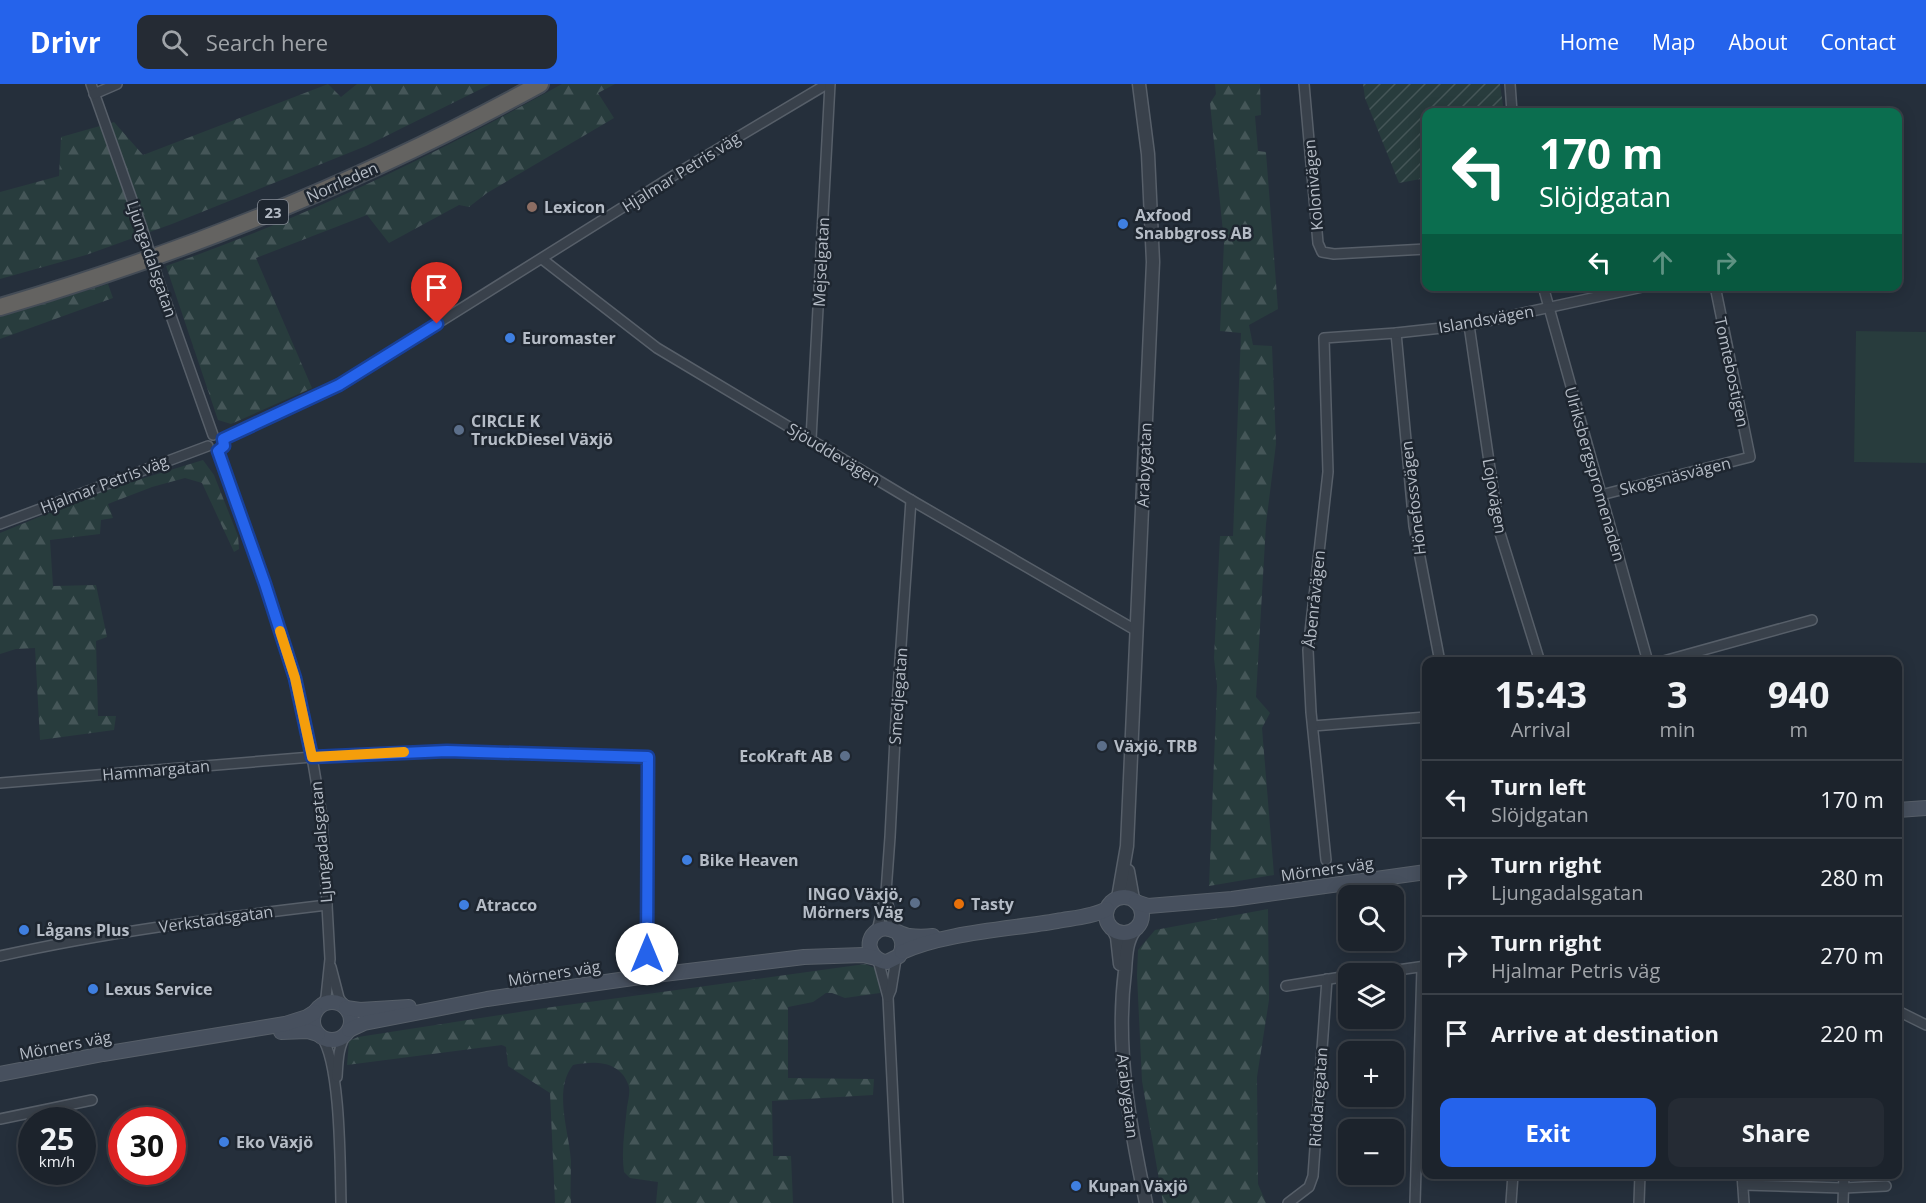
<!DOCTYPE html>
<meta charset="utf-8">
<style>
body{margin:0;font-family:"Open Sans",sans-serif;background:#252b34;color:#f1f3f6;height:100vh;display:flex;flex-direction:column;font-size:22px;white-space:nowrap}
*{box-sizing:border-box;margin:0}
p{font-size:20px;color:#a0a4a9}
.icon{flex:none;width:33px;height:33px;fill:none;stroke:currentColor;stroke-width:2;stroke-linecap:round;stroke-linejoin:round}
.map{position:relative;flex:1;overflow:hidden}
.details{position:absolute;left:1422px;top:573px;width:480px;height:522px;display:flex;flex-direction:column;background:#1c232c;border-radius:12px;box-shadow:0 3px 15px #0003,0 0 0 2px #3a4048}
.details>*{flex:none}
.banner{position:absolute;left:1422px;top:24px;width:480px;height:183px;border-radius:12px;box-shadow:0 3px 15px #0003,0 0 0 2px #3a4048;background:#0b6e4f;color:#fff;overflow:hidden}
.controls{position:absolute;left:1338px;top:801px;display:grid;gap:12px}
.controls a{display:grid;place-items:center;width:66px;height:66px;border-radius:12px;background:#1c232c;box-shadow:0 3px 15px #0003,0 0 0 2px #3a4048;font-size:30px}
.speed{position:absolute;left:18px;top:1023px;display:flex;gap:12px;font-size:30px;font-weight:700;text-align:center}
.speed>*{display:grid;place-content:center;width:78px;height:78px;border-radius:50%;background:#1c232c;box-shadow:0 3px 15px #0003,0 0 0 2px #3a4048;line-height:1}
.speed small{font-size:15px;font-weight:400}
.speed .limit{border:9px solid #d22;background:#fff;color:#111}
.pin{position:absolute;display:grid;place-items:center;width:51px;height:51px;color:#fff;margin:-62px -26px;border-radius:50% 50% 50% 0;rotate:-45deg;box-shadow:0 0 6px #0007}
.pin .icon{rotate:45deg}
.me{position:absolute;width:66px;margin:-33px;rotate:0deg;stroke-linejoin:round;filter:drop-shadow(0 0 4px #0008)}
.turn{display:flex;align-items:center;gap:21px;height:126px;padding:0 18px;font-size:27px}
.turn .icon{width:78px;height:78px;stroke-width:2.5}
.turn b{display:block;font-size:42px;line-height:51px}
.lanes{display:flex;align-items:center;height:57px;padding:0 18px;background:#0003;justify-content:center;gap:30px;direction:ltr}
.lanes .off{opacity:.35}
.eta{display:flex;justify-content:space-evenly;align-items:center;height:102px;text-align:center}
.eta b{font-size:36px;font-weight:700;line-height:42px}
.primary-button{display:flex;gap:12px;margin-top:auto;padding:12px 18px}
.primary-button a{flex:1;height:69px;border-radius:12px;background:#2563eb;color:#fff;font-size:24px;font-weight:700;line-height:69px;text-align:center}
.primary-button a+a{background:#252b34;color:#f1f3f6}
ul{padding:0;list-style:none}
li{display:flex;align-items:center;gap:18px;height:78px;padding:0 18px;border-top:2px solid #3a4048}
li div{flex:1}
li b{display:block;font-size:22px}
li em{font-style:normal}
header{display:flex;align-items:center;gap:36px;box-sizing:border-box;height:84px;padding:0 30px;background:#2563eb;color:#fff}
header strong{font-size:28px}
nav{display:flex;gap:33px;margin-inline-start:auto;font-size:21px}
.search{width:420px;height:54px;background:#252b34;display:flex;align-items:center;gap:15px;box-sizing:border-box;padding:0 21px;border-radius:12px;color:#a0a4a9;font-size:22px}
.map>svg:first-child{display:block}
.grass{fill:#283c3d}
.forest{fill:url(#forest-firs)}
.garden{fill:url(#garden-furrows)}
.lines{fill:none;stroke-linecap:round;stroke-linejoin:round}
.minor-casing{stroke:#575f69;stroke-width:12}
.tertiary-casing{stroke:#575f69;stroke-width:15}
.secondary-casing{stroke:#575f69;stroke-width:16}
.trunk-casing{stroke:#444c56;stroke-width:20}
.minor{stroke:#39414b;stroke-width:9}
.tertiary{stroke:#39414b;stroke-width:12}
.secondary{stroke:#47505e;stroke-width:14}
.trunk{stroke:#646361;stroke-width:16}
.minor-bridge-casing{stroke:#575f69;stroke-width:12;stroke-linecap:butt}
.minor-bridge{stroke:#39414b;stroke-width:9}
.route-casing{stroke:#184099;stroke-width:15}
.route{stroke:#2563eb;stroke-width:10}
.slow{stroke:#f59e0b;stroke-width:10}
.education-dot{fill:#8d6e63;stroke:#1e2630;stroke-width:2}
.shop-dot{fill:#3f7fe0;stroke:#1e2630;stroke-width:2}
.service-dot{fill:#5c6f8a;stroke:#1e2630;stroke-width:2}
.food-dot{fill:#e8710a;stroke:#1e2630;stroke-width:2}
.labels{text-anchor:middle;dominant-baseline:central;stroke-width:5;stroke-linejoin:round;paint-order:stroke}
.shield{fill:#1e2630;stroke:#888f99;stroke-width:1.5}
.shield-label{font-size:15px;font-weight:bold;fill:#b5bcc6}
.street-label{font-size:16px;fill:#b5bcc6;stroke:#1e2630}
.poi-label{font-size:16px;font-weight:bold;fill:#b5bcc6;stroke:#1e2630;text-anchor:start}
</style>
<header>
<strong>Drivr</strong>
<div class="search"><svg class="icon" aria-label="search" viewBox="0 0 24 24"><circle cx="10" cy="10" r="6"/><path d="M15 15l6 6"/></svg>Search here</div>
<nav><a>Home</a><a>Map</a><a>About</a><a>Contact</a></nav>
</header>
<div class="map">
<svg width="1926" height="1119" viewBox="0 0 1926 1119">
<defs>
<pattern id="forest-firs" width="22" height="20" patternUnits="userSpaceOnUse" patternTransform="scale(1.5)"><rect width="22" height="20" fill="#283c3d"/><path d="M5 1l3.5 6h-7zM16 11l3.5 6h-7z" fill="#455658"/></pattern>
<pattern id="garden-furrows" width="10" height="10" patternUnits="userSpaceOnUse" patternTransform="scale(1.5)"><rect width="10" height="10" fill="#283c3d"/><path d="M-1 1l2-2M0 10L10 0M9 11l2-2" fill="none" stroke="#455658"/></pattern>
</defs>
<rect width="100%" height="100%" fill="#252f3b"/>
<polygon class="grass" points="1856,247 1926,248 1926,379 1854,378"/>
<g class="forest">
<polygon points="328,0 341,13 357,0 491,0 366,62 172,140 86,171 0,195 0,108 59,92 61,53 114,38 143,71"/>
<path d="M562,0H615L598,9L614,34L487,109L469,123L459,121L389,159L367,131L256,174L312,304L231,340L218,336L166,182C302,135 437,70 562,0Z"/>
<polygon points="1215,0 1260,0 1261,31 1255,32 1258,67 1266,68 1278,225 1249,241 1253,261 1272,262 1276,360 1266,440 1256,613 1270,629 1262,644 1274,791 1209,802 1217,602 1214,574 1220,452 1233,452 1241,249 1220,247 1224,158 1210,19 1216,10"/>
<polygon points="108,200 113,214 0,255 0,233"/>
<polygon points="203,376 214,391 238,452 239,465 234,468 202,399 185,394 152,403 108,420 113,434 101,436 100,450 50,456 53,502 96,501 107,553 96,557 98,632 116,632 114,646 40,656 35,564 16,565 0,570 0,449 102,407"/>
<polygon points="1268,825 1269,916 1257,993 1258,1100 1266,1119 1163,1119 1142,997 1137,891 1138,866 1155,846"/>
<path d="M865,880L877,885L880,909L845,914L832,909H826L813,918L788,923V994L874,995L873,1011L772,1017L773,1072H791L793,1119H656L658,1098L630,1094L624,1088C621,1067 625,1045 627,1023C628,1017 631,1006 628,1000C619,976 593,977 573,981C553,1006 569,1047 571,1077C571,1091 570,1105 571,1119H555L550,1009L508,982L506,963L502,961L347,981L349,957L358,953L545,924Z"/>
</g>
<polygon class="garden" points="1363,0 1500,0 1504,28 1426,28 1426,94 1399,99 1365,14"/>
<g class="lines">
<defs>
<g id="minor">
<polyline points="91,0 142,144"/>
<polyline points="1304,0 1318,159 1322,168 1334,170 1426,165"/>
<polyline points="1510,0 1512,28"/>
<polyline points="94,10 117,0"/>
<polyline points="542,175 657,264 911,416 1137,547"/>
<polyline points="159,198 213,351"/>
<polyline points="1543,202 1648,578"/>
<polyline points="1469,241 1499,446 1540,578"/>
<polyline points="1396,249 1414,442 1440,578"/>
<polyline points="223,355 339,301 676,90 827,0"/>
<polyline points="811,355 830,0"/>
<polyline points="218,367 265,500 295,594 312,673 322,732 330,875 326,913 323,920"/>
<polyline points="1601,411 1750,373 1715,202"/>
<polyline points="0,440 208,362"/>
<polyline points="1660,578 1812,536"/>
<polyline points="1313,642 1426,633"/>
<polyline points="0,699 312,673 448,667 648,673 647,892"/>
<polyline points="1326,776 1311,628 1308,566 1328,388 1324,254 1396,249 1469,241 1647,202"/>
<polyline points="887,816 894,846"/>
<polyline points="877,847 886,808 890,753 896,635 911,416"/>
<path d="M0,872C108,848 217,834 327,821"/>
<polyline points="878,876 888,913 898,1119"/>
<polyline points="331,883 339,914 344,922"/>
<polyline points="1369,890 1426,882"/>
<polyline points="1286,902 1348,892"/>
<polyline points="888,913 891,906 896,875"/>
<polyline points="1898,927 1926,941"/>
<path d="M321,952C341,979 340,1082 341,1119"/>
<path d="M337,993C338,977 338,962 347,949"/>
<polyline points="0,1035 92,1016"/>
<polyline points="1742,1090 1744,1119"/>
<polyline points="1743,1101 1843,1104 1886,1102"/>
<polyline points="1288,1119 1309,1103 1313,1092 1327,895"/>
<polyline points="1415,1119 1422,883"/>
<polyline points="1511,1119 1513,1090"/>
<polyline points="1639,1119 1640,1090"/>
<polyline points="1843,1119 1844,1090"/>
</g>
<g id="tertiary">
<polyline points="1128,787 1133,815"/>
<polyline points="1118,814 1127,762 1153,178 1148,70 1139,0"/>
<polyline points="1114,847 1117,853 1120,880"/>
<path d="M1134,847C1126,858 1126,874 1125,887C1115,965 1130,1043 1146,1119"/>
</g>
<g id="secondary">
<polyline points="1898,726 1926,724"/>
<circle cx="1124" cy="831" r="18"/>
<polyline points="1136,818 1148,822 1232,815 1426,788"/>
<path d="M897,848C904,856 904,864 899,872L887,878C872,877 862,858 877,847C888,840 898,850 909,852C917,853 925,853 933,852"/>
<path d="M902,868C942,849 1011,845 1057,837C1073,834 1092,833 1107,825"/>
<circle cx="332" cy="937" r="19"/>
<polyline points="346,924 360,926 409,923"/>
<polyline points="349,946 364,939 487,915 647,892 804,873 863,871 876,874"/>
<polyline points="281,948 308,947 318,950"/>
<polyline points="0,990 103,970 285,940 307,933 315,928"/>
</g>
<path id="trunk" d="M0,223C188,168 369,94 540,0"/>
</defs>
<use href="#minor" class="minor-casing"/>
<use href="#tertiary" class="tertiary-casing"/>
<use href="#secondary" class="secondary-casing"/>
<use href="#trunk" class="trunk-casing"/>
<use href="#minor" class="minor"/>
<use href="#tertiary" class="tertiary"/>
<use href="#secondary" class="secondary"/>
<use href="#trunk" class="trunk"/>
<defs>
<polyline id="minor-bridge" points="142,144 159,198"/>
</defs>
<use href="#minor-bridge" class="minor-bridge-casing"/>
<use href="#minor-bridge" class="minor-bridge"/>
</g>
<g class="lines">
<defs>
<polyline id="route" points="437,240 339,301 223,355 224,362 218,367 265,500 295,594 312,673 447,667 648,673 647,870"/>
</defs>
<use href="#route" class="route-casing"/>
<use href="#route" class="route"/>
<polyline class="slow" points="280,547 295,594 312,673 404,668"/>
</g>
<circle class="education-dot" cx="532" cy="123" r="6"/>
<g class="shop-dot">
<circle cx="1123" cy="140" r="6"/>
<circle cx="510" cy="254" r="6"/>
<circle cx="687" cy="776" r="6"/>
<circle cx="464" cy="821" r="6"/>
<circle cx="24" cy="846" r="6"/>
<circle cx="93" cy="905" r="6"/>
<circle cx="224" cy="1058" r="6"/>
<circle cx="1076" cy="1102" r="6"/>
</g>
<g class="service-dot">
<circle cx="459" cy="346" r="6"/>
<circle cx="1102" cy="662" r="6"/>
<circle cx="845" cy="672" r="6"/>
<circle cx="915" cy="819" r="6"/>
</g>
<circle class="food-dot" cx="959" cy="820" r="6"/>
<g class="labels">
<rect class="shield" x="258" y="116" width="30" height="24" rx="4.5"/>
<g class="shield-label">
<text x="273" y="128">23</text>
</g>
<g class="street-label">
<text transform="translate(681 88) rotate(-32)">Hjalmar Petris väg</text>
<text transform="translate(342 98) rotate(-24)">Norrleden</text>
<text transform="translate(1313 101) rotate(-95)">Kolonivägen</text>
<text transform="translate(152 175) rotate(71)">Ljungadalsgatan</text>
<text transform="translate(821 178) rotate(-87)">Mejselgatan</text>
<text transform="translate(1486 235) rotate(-10)">Islandsvägen</text>
<text transform="translate(1732 288) rotate(78)">Tomtebostigen</text>
<text transform="translate(834 370) rotate(31)">Sjöuddevägen</text>
<text transform="translate(1144 381) rotate(-88)">Arabygatan</text>
<text transform="translate(1595 390) rotate(74)">Ulriksbergspromenaden</text>
<text transform="translate(1675 392) rotate(-14)">Skogsnäsvägen</text>
<text transform="translate(104 400) rotate(-21)">Hjalmar Petris väg</text>
<text transform="translate(1495 412) rotate(80)">Lojovägen</text>
<text transform="translate(1413 414) rotate(-97)">Hönefossvägen</text>
<text transform="translate(1314 515) rotate(-84)">Åbenråvägen</text>
<text transform="translate(898 612) rotate(-86)">Smedjegatan</text>
<text transform="translate(156 686) rotate(-5)">Hammargatan</text>
<text transform="translate(321 758) rotate(-95)">Ljungadalsgatan</text>
<text transform="translate(1327 785) rotate(-8)">Mörners väg</text>
<text transform="translate(216 835) rotate(-8)">Verkstadsgatan</text>
<text transform="translate(554 889) rotate(-9)">Mörners väg</text>
<text transform="translate(65 961) rotate(-11)">Mörners väg</text>
<text transform="translate(1128 1012) rotate(83)">Arabygatan</text>
<text transform="translate(1318 1013) rotate(-86)">Riddaregatan</text>
</g>
<g class="poi-label">
<text x="544" y="123">Lexicon</text>
<text x="1135" y="131">Axfood<tspan x="1135" dy="18">Snabbgross AB</tspan></text>
<text x="522" y="254">Euromaster</text>
<text x="471" y="337">CIRCLE K<tspan x="471" dy="18">TruckDiesel Växjö</tspan></text>
<text x="1114" y="662">Växjö, TRB</text>
<text x="833" y="672" text-anchor="end">EcoKraft AB</text>
<text x="699" y="776">Bike Heaven</text>
<text x="903" y="810" text-anchor="end">INGO Växjö,<tspan x="903" dy="18">Mörners Väg</tspan></text>
<text x="971" y="820">Tasty</text>
<text x="476" y="821">Atracco</text>
<text x="36" y="846">Lågans Plus</text>
<text x="105" y="905">Lexus Service</text>
<text x="236" y="1058">Eko Växjö</text>
<text x="1088" y="1102">Kupan Växjö</text>
</g>
</g>
</svg>
<div class="controls">
<a><svg class="icon" aria-label="search" viewBox="0 0 24 24"><circle cx="10" cy="10" r="6"/><path d="M15 15l6 6"/></svg></a>
<a><svg class="icon" aria-label="layers" viewBox="0 0 24 24"><path d="M12 4l9 5-9 5-9-5zM3 14l9 5 9-5"/></svg></a>
<a>+</a>
<a>−</a>
</div>
<div class="speed"><div>25<small>km/h</small></div><div class="limit">30</div></div>
<div class="pin" style="left:437px;top:240px;background:#d93025"><svg class="icon" aria-label="arrive" viewBox="0 0 24 24"><path d="M6 21V4h12l-3 4 3 4H6"/></svg></div>
<svg class="me" style="left:647px;top:870px" viewBox="-20 -20 40 40"><circle r="19" fill="#fff"/><path d="M0-13L10 11 0 6-10 11z" fill="#2563eb"/></svg>
<div class="banner">
<div class="turn"><svg class="icon" aria-label="left" viewBox="0 0 24 24"><path d="M17 20v-9H6M10 6l-5 5 5 5"/></svg><div><b>170 m</b>Slöjdgatan</div></div>
<div class="lanes"><svg class="icon" aria-label="left" viewBox="0 0 24 24"><path d="M17 20v-9H6M10 6l-5 5 5 5"/></svg><svg class="icon off" aria-label="ahead" viewBox="0 0 24 24"><path d="M12 20V5M6 11l6-6 6 6"/></svg><svg class="icon off" aria-label="right" viewBox="0 0 24 24"><path d="M7 20v-9h11M14 6l5 5-5 5"/></svg></div>
</div>
<section class="details">
<div class="eta">
<div><b>15:43</b><p>Arrival</p></div>
<div><b>3</b><p>min</p></div>
<div><b>940</b><p>m</p></div>
</div>
<ul>
<li><svg class="icon" aria-label="left" viewBox="0 0 24 24"><path d="M17 20v-9H6M10 6l-5 5 5 5"/></svg><div><b>Turn left</b><p>Slöjdgatan</p></div><em>170 m</em></li>
<li><svg class="icon" aria-label="right" viewBox="0 0 24 24"><path d="M7 20v-9h11M14 6l5 5-5 5"/></svg><div><b>Turn right</b><p>Ljungadalsgatan</p></div><em>280 m</em></li>
<li><svg class="icon" aria-label="right" viewBox="0 0 24 24"><path d="M7 20v-9h11M14 6l5 5-5 5"/></svg><div><b>Turn right</b><p>Hjalmar Petris väg</p></div><em>270 m</em></li>
<li><svg class="icon" aria-label="arrive" viewBox="0 0 24 24"><path d="M6 21V4h12l-3 4 3 4H6"/></svg><div><b>Arrive at destination</b></div><em>220 m</em></li>
</ul>
<div class="primary-button"><a>Exit</a><a>Share</a></div>
</section>
</div>
